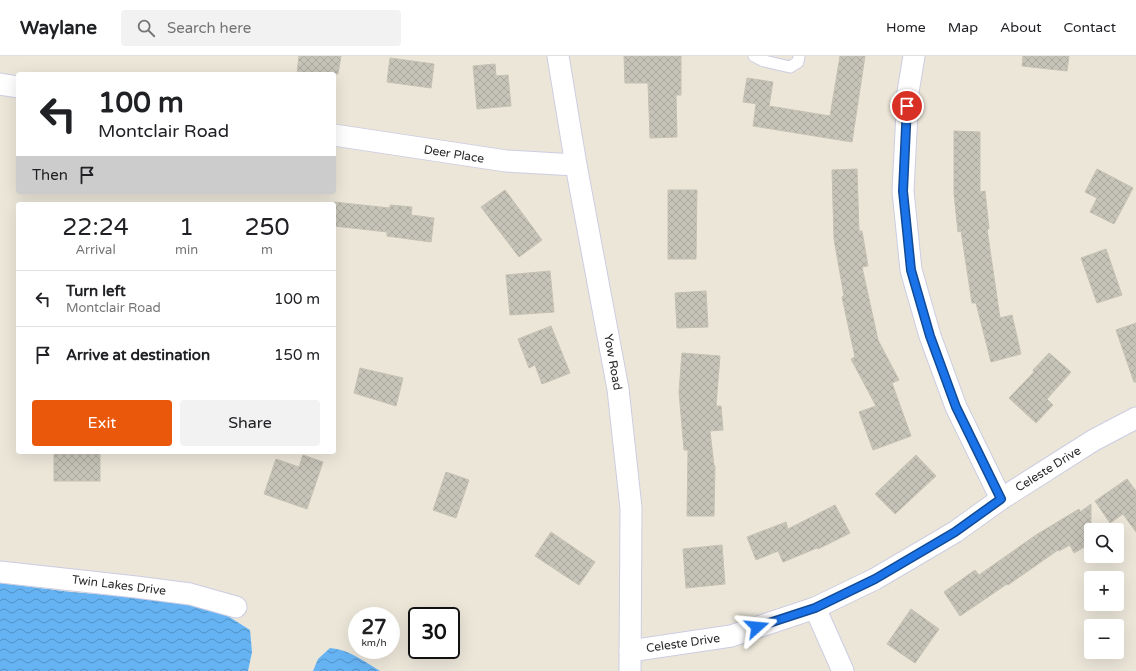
<!DOCTYPE html>
<meta charset="utf-8">
<style>
body{margin:0;font-family:"Varela Round",sans-serif;background:#f2f2f2;color:#202124;height:100vh;display:flex;flex-direction:column;font-size:15px;white-space:nowrap}
*{box-sizing:border-box;margin:0}
p{font-size:13px;color:#757577}
.icon{flex:none;width:22px;height:22px;fill:none;stroke:currentColor;stroke-width:2;stroke-linecap:round;stroke-linejoin:round}
.map{position:relative;flex:1;overflow:hidden}
.details{position:absolute;left:16px;top:146px;width:320px;height:252px;display:flex;flex-direction:column;background:#fff;border-radius:4px;box-shadow:0 4px 16px #0002}
.details>*{flex:none}
.top-card{position:absolute;left:16px;top:16px;width:320px;height:122px;border-radius:4px;box-shadow:0 4px 16px #0002;background:#fff;color:#202124;overflow:hidden}
.fabs{position:absolute;left:1084px;top:467px;display:grid;gap:8px}
.fabs a{display:grid;place-items:center;width:40px;height:40px;border-radius:4px;background:#fff;box-shadow:0 4px 16px #0002;font-size:20px}
.speed{position:absolute;left:348px;top:551px;display:flex;gap:8px;font-size:20px;font-weight:700;text-align:center}
.speed>*{display:grid;place-content:center;width:52px;height:52px;border-radius:50%;background:#fff;box-shadow:0 4px 16px #0002;line-height:1}
.speed small{font-size:10px;font-weight:400}
.speed .limit{border:2px solid #111;border-radius:6px;background:#fff;color:#111}
.pin{position:absolute;display:grid;place-items:center;width:34px;height:34px;color:#fff;margin:-17px;border:2px solid #fff;border-radius:50%;box-shadow:0 1px 4px #0007}
.me{position:absolute;width:44px;margin:-22px;rotate:72deg;stroke-linejoin:round;filter:drop-shadow(0 0 3px #0008)}
.turn{display:flex;align-items:center;gap:14px;height:84px;padding:0 16px;font-size:18px}
.turn .icon{width:52px;height:52px;stroke-width:2.5}
.turn b{display:block;font-size:28px;line-height:34px}
.then{display:flex;align-items:center;height:38px;padding:0 16px;background:#0003;gap:8px;font-size:15px}
.eta{display:flex;justify-content:space-evenly;align-items:center;height:68px;text-align:center}
.eta b{font-size:24px;font-weight:600;line-height:28px}
.button{display:flex;gap:8px;margin-top:auto;padding:8px 16px}
.button a{flex:1;height:46px;border-radius:4px;background:#ea580c;color:#fff;font-size:16px;font-weight:600;line-height:46px;text-align:center}
.button a+a{background:#f2f2f2;color:#202124}
ul{padding:0;list-style:none}
li{display:flex;align-items:center;gap:12px;height:56px;padding:0 16px;border-top:1px solid #e0e0e0}
li div{flex:1}
li b{display:block;font-size:15px}
li em{font-style:normal}
header{display:flex;align-items:center;gap:24px;box-sizing:border-box;height:56px;padding:0 20px;background:#fff;border-bottom:1px solid #e0e0e0}
header strong{font-size:19px}
nav{display:flex;gap:22px;margin-inline-start:auto;font-size:14px}
.search{width:280px;height:36px;background:#f2f2f2;display:flex;align-items:center;gap:10px;box-sizing:border-box;padding:0 14px;border-radius:4px;color:#757577;font-size:15px}
.map>svg:first-child{display:block}
.water{fill:url(#water-waves)}
.building{fill:url(#building-cross-hatch);stroke:#c6c2b2}
.lines{fill:none;stroke-linecap:round;stroke-linejoin:round}
.service-casing{stroke:#cdcde2;stroke-width:13}
.minor-casing{stroke:#cdcde2;stroke-width:23}
.service{stroke:#fff;stroke-width:11}
.minor{stroke:#fff;stroke-width:21}
.route-casing{stroke:#114b97;stroke-width:10}
.route{stroke:#1a73e8;stroke-width:7}
.labels{text-anchor:middle;dominant-baseline:central;stroke-width:3;stroke-linejoin:round;paint-order:stroke}
.street-label{font-size:12px;fill:#272727;stroke:#fff}
</style>
<header>
<strong>Waylane</strong>
<div class="search"><svg class="icon" aria-label="search" viewBox="0 0 24 24"><circle cx="10" cy="10" r="6"/><path d="M15 15l6 6"/></svg>Search here</div>
<nav><a>Home</a><a>Map</a><a>About</a><a>Contact</a></nav>
</header>
<div class="map">
<svg width="1136" height="615" viewBox="0 0 1136 615">
<defs>
<pattern id="water-waves" width="16" height="10" patternUnits="userSpaceOnUse"><rect width="16" height="10" fill="#65b3f3"/><path d="M0 5q4-4 8 0t8 0" fill="none" stroke="#5392c5"/></pattern>
<pattern id="building-cross-hatch" width="8" height="8" patternUnits="userSpaceOnUse"><rect width="8" height="8" fill="#c6c3b8"/><path d="M0 0l8 8M0 8l8-8" fill="none" stroke="#aaa89e"/></pattern>
</defs>
<rect width="100%" height="100%" fill="#ebe6d8"/>
<g class="water">
<polygon points="0,527 71,536 172,544 223,557 250,574 252,596 248,615 0,615"/>
<path d="M330,592C348,593 365,606 380,615H313L318,603Z"/>
</g>
<g class="building">
<polygon points="299,0 341,0 338,18 305,18 297,17"/>
<polygon points="624,0 681,0 681,39 676,39 677,81 650,82 648,27 625,27"/>
<polygon points="840,0 865,0 852,86 753,70 756,48 758,48 743,46 747,22 773,26 769,50 830,60"/>
<polygon points="1023,0 1069,0 1067,15 1022,10"/>
<polygon points="390,2 434,8 431,32 387,26"/>
<polygon points="495,8 496,20 508,19 511,50 477,53 473,10"/>
<polygon points="954,75 980,76 980,136 985,135 989,173 987,173 1000,262 1012,259 1021,298 991,306 976,247 972,247 961,175 958,176 954,138"/>
<polygon points="857,113 859,175 862,175 868,210 862,211 878,284 899,324 892,327 911,380 873,394 859,356 876,350 851,303 855,301 842,241 844,240 834,183 832,114"/>
<polygon points="1097,113 1133,132 1114,168 1090,156 1097,142 1085,136"/>
<polygon points="505,134 542,184 519,201 481,151"/>
<polygon points="668,134 697,134 696,203 668,203"/>
<polygon points="334,146 390,152 390,149 412,151 411,159 434,162 431,186 387,180 387,176 334,170"/>
<polygon points="1106,193 1122,239 1097,247 1081,202"/>
<polygon points="550,215 554,256 510,259 506,219"/>
<polygon points="706,235 708,271 677,272 675,237"/>
<polygon points="1136,267 1136,326 1134,326 1116,274"/>
<polygon points="551,270 570,317 542,328 535,309 529,312 518,283"/>
<polygon points="682,297 720,300 716,350 721,350 723,374 710,375 714,410 715,410 714,460 687,460 688,394 684,394 679,336"/>
<polygon points="1049,297 1071,316 1047,343 1053,349 1036,367 1009,342 1034,316 1033,314"/>
<polygon points="360,312 403,322 396,350 354,337"/>
<rect x="54" y="396" width="46" height="29"/>
<polygon points="303,399 323,406 307,453 264,438 276,403 299,411"/>
<polygon points="916,399 936,420 895,458 875,438"/>
<polygon points="446,416 469,424 456,462 433,454"/>
<polygon points="1127,423 1136,435 1136,476 1123,458 1110,467 1095,445"/>
<polygon points="1091,448 1091,487 1074,497 1070,489 1059,495 1058,494 1008,529 1007,528 960,560 944,536 975,514 979,519 1036,479 1079,453 1080,456"/>
<polygon points="835,449 850,477 818,493 817,492 783,506 778,495 756,504 747,481 786,466 788,473"/>
<polygon points="551,476 595,506 579,529 535,500"/>
<polygon points="722,489 725,528 686,532 683,493"/>
<polygon points="911,553 939,573 915,607 887,588"/>
</g>
<g class="lines">
<defs>
<polyline id="service" points="754,0 764,5 790,11 798,6 799,0"/>
<g id="minor">
<polyline points="558,0 576,109 618,333 631,452 630,615"/>
<polyline points="914,0 908,36 903,135 911,214 930,280 956,351 1001,443"/>
<polyline points="0,28 18,31"/>
<polyline points="334,79 506,105 576,109"/>
<polyline points="0,516 136,531 190,538 236,551"/>
<polyline points="815,552 843,615"/>
<polyline points="630,595 731,580 815,552 875,523 955,476 1001,443 1094,384 1136,362"/>
</g>
</defs>
<use href="#service" class="service-casing"/>
<use href="#minor" class="minor-casing"/>
<use href="#service" class="service"/>
<use href="#minor" class="minor"/>
</g>
<g class="lines">
<defs>
<polyline id="route" points="757,571 815,552 875,523 955,476 1001,443 956,351 930,280 911,214 903,135 907,50"/>
</defs>
<use href="#route" class="route-casing"/>
<use href="#route" class="route"/>
</g>
<g class="labels">
<g class="street-label">
<text transform="translate(454 98) rotate(9)">Deer Place</text>
<text transform="translate(613 306) rotate(80)">Yow Road</text>
<text transform="translate(1048 413) rotate(-32)">Celeste Drive</text>
<text transform="translate(119 529) rotate(7)">Twin Lakes Drive</text>
<text transform="translate(683 587) rotate(-8)">Celeste Drive</text>
</g>
</g>
</svg>
<div class="fabs">
<a><svg class="icon" aria-label="search" viewBox="0 0 24 24"><circle cx="10" cy="10" r="6"/><path d="M15 15l6 6"/></svg></a>
<a>+</a>
<a>−</a>
</div>
<div class="speed"><div>27<small>km/h</small></div><div class="limit">30</div></div>
<div class="pin" style="left:907px;top:50px;background:#d93025"><svg class="icon" aria-label="arrive" viewBox="0 0 24 24"><path d="M6 21V4h12l-3 4 3 4H6"/></svg></div>
<svg class="me" style="left:757px;top:571px" viewBox="-20 -20 40 40"><path d="M0-17L14 15 0 8-14 15z" fill="#1a73e8" stroke="#fff" stroke-width="4"/></svg>
<div class="top-card">
<div class="turn"><svg class="icon" aria-label="left" viewBox="0 0 24 24"><path d="M17 20v-9H6M10 6l-5 5 5 5"/></svg><div><b>100 m</b>Montclair Road</div></div>
<div class="then">Then<svg class="icon" aria-label="arrive" viewBox="0 0 24 24"><path d="M6 21V4h12l-3 4 3 4H6"/></svg></div>
</div>
<section class="details">
<div class="eta">
<div><b>22:24</b><p>Arrival</p></div>
<div><b>1</b><p>min</p></div>
<div><b>250</b><p>m</p></div>
</div>
<ul>
<li><svg class="icon" aria-label="left" viewBox="0 0 24 24"><path d="M17 20v-9H6M10 6l-5 5 5 5"/></svg><div><b>Turn left</b><p>Montclair Road</p></div><em>100 m</em></li>
<li><svg class="icon" aria-label="arrive" viewBox="0 0 24 24"><path d="M6 21V4h12l-3 4 3 4H6"/></svg><div><b>Arrive at destination</b></div><em>150 m</em></li>
</ul>
<div class="button"><a>Exit</a><a>Share</a></div>
</section>
</div>
